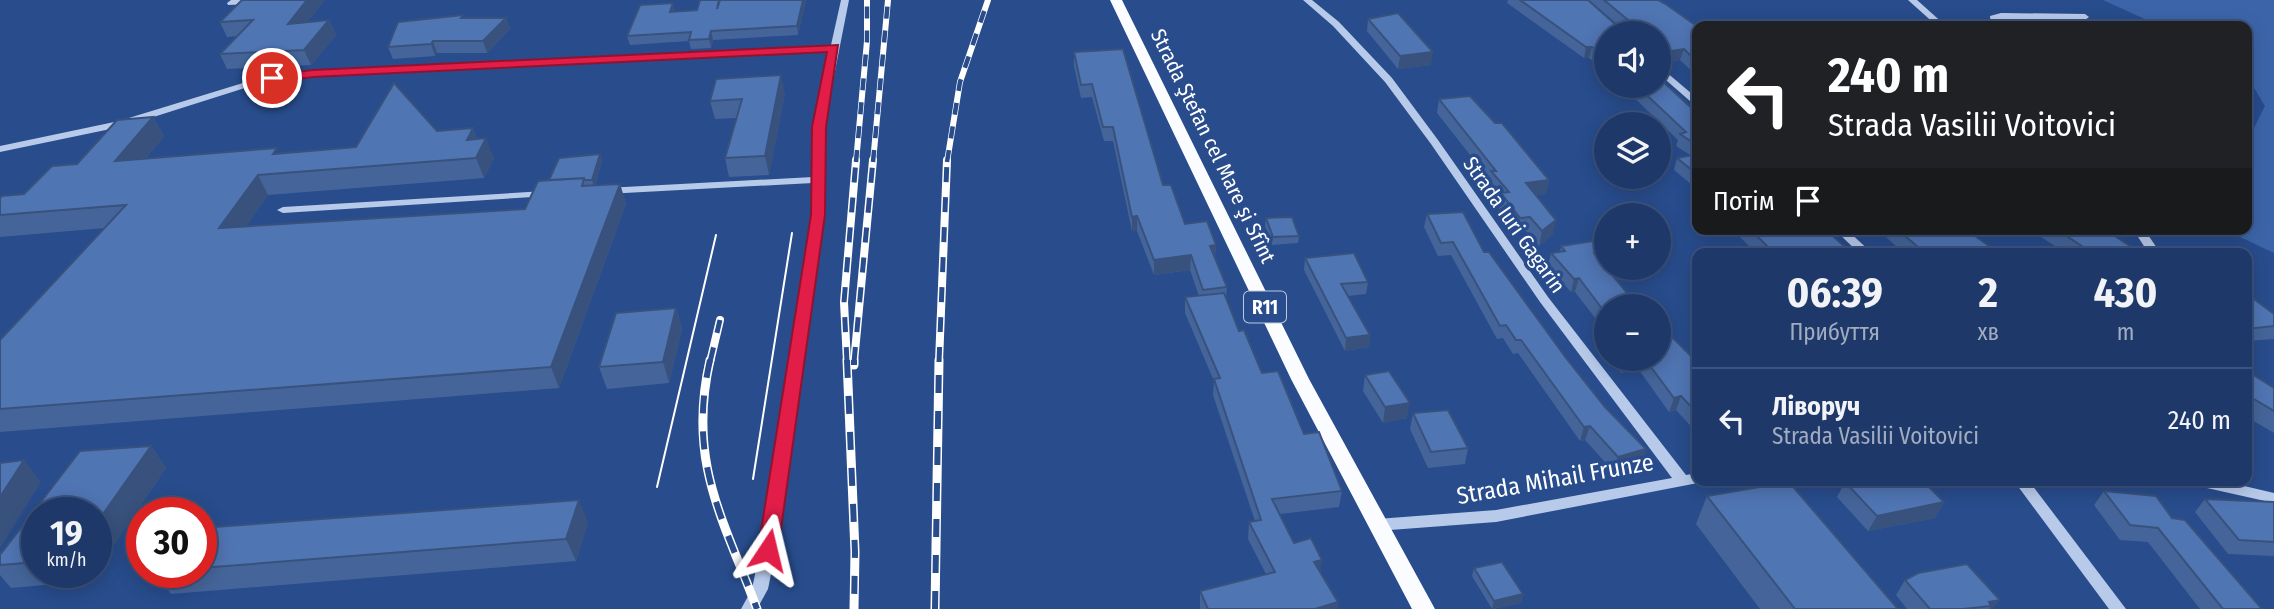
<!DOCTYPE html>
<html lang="uk">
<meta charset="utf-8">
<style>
body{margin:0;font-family:"Fira Sans Condensed",sans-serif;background:#2b4471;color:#f1f3f6;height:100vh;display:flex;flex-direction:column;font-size:26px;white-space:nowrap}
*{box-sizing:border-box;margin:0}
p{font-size:23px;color:#a1acc0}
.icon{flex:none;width:38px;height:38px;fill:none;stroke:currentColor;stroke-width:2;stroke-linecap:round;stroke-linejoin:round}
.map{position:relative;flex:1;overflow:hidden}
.drawer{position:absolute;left:1692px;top:248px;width:560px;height:238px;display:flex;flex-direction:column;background:#1e3969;border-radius:14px;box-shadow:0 4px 18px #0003,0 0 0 2px #3c537d}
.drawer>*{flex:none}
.top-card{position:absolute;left:1692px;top:21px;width:560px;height:214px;border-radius:14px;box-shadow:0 4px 18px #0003,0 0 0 2px #3c537d;background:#202124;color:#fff;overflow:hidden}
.buttons{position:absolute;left:1594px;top:21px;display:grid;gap:14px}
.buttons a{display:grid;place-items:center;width:77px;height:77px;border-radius:50%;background:#1e3969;box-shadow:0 4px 18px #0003,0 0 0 2px #3c537d;font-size:35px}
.speed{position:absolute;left:21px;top:497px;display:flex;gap:14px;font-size:35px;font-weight:700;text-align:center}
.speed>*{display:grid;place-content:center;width:91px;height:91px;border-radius:50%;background:#1e3969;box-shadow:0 4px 18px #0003,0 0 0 2px #3c537d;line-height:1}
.speed small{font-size:18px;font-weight:400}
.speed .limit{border:10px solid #d22;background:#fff;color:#111}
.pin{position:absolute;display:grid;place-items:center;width:60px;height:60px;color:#fff;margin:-30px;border:4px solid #fff;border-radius:50%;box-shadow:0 2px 7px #0007}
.me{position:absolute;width:77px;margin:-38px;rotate:10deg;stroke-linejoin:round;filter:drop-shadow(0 0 5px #0008)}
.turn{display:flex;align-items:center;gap:24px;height:147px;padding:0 21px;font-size:32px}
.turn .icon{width:91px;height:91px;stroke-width:2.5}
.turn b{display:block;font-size:49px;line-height:60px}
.then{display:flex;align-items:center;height:66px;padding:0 21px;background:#0003;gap:14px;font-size:26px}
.eta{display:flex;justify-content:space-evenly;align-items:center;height:119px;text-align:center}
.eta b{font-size:42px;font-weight:700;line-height:49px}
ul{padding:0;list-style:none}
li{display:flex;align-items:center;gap:21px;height:105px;padding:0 21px;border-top:2px solid #3c537d}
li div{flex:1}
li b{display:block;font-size:26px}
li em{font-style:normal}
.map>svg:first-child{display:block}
.green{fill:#3c65a9}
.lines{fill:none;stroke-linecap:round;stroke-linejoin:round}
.minor{fill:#b7caea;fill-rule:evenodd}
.major{fill:#fafcff;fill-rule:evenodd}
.tram{stroke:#fff;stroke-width:2}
.rail-far2-casing{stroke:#fff;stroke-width:6}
.rail-far1-casing{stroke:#fff;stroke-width:8}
.rail-casing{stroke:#fff;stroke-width:9}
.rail-far2{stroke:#284c8c;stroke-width:4.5;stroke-dasharray:12;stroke-linecap:butt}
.rail-far1{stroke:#284c8c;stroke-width:5;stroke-dasharray:15;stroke-linecap:butt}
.rail{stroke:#284c8c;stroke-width:6;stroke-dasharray:18;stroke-linecap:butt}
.wall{fill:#45659a}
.shaded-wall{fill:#38527d}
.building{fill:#5075b3;stroke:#38527d;stroke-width:2}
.route{fill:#e11d48;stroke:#92132f;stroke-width:2}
.labels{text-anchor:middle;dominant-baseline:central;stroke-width:7;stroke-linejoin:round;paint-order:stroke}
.shield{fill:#284c8c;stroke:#bec9dc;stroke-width:2}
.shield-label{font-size:19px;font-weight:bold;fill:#fff}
.street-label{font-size:21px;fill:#fff;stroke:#284c8c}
.near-street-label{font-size:24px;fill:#fff;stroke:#284c8c}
</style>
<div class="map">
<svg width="2274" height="609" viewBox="0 0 2274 609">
<rect width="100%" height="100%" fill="#284c8c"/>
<polygon class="green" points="2103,0 2274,0 2274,253 2223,229 2247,229 2247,134 2251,134 2265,106 2247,76 2247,26 2160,26"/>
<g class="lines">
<g class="minor">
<polygon points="231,0 274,0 270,3 228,5 227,3"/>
<polygon points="841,0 849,0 824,127 824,215 780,530 768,589 757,609 741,609 752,589 764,530 812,215 813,183 606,194 601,191 606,188 813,177 814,127 830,51 293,78 248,87 125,126 0,152 0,146 119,121 243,83 293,72 831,45"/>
<polygon points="1303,0 1312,0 1339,22 1392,78 1438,140 1548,297 1686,475 1698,473 1698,481 1703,482 1496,522 1377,531 1372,529 1369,525 1372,521 1377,519 1496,510 1672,478 1540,302 1431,144 1385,82 1333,26"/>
<polygon points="1908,0 1917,0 1946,26 1937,26"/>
<polygon points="2001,13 2085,14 2089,17 2085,20 2001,19 1998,19 1999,26 1991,26 1990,16"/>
<polygon points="1659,66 1698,99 1698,108 1659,74"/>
<polygon points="545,191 550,194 549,196 283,213 277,210 283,207"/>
<polygon points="1834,229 1846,229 1873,254 1860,254"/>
<polygon points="2133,229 2144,229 2161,254 2149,254"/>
<polygon points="2014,481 2029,481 2126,609 2109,609"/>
<polygon points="2191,481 2223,481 2274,493 2274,503 2198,486 2193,485"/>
</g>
<polygon class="major" points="1110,0 1122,0 1309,379 1435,609 1412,609 1291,379"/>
<g class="tram">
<polyline points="753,479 792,233"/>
<polyline points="657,487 716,235"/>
</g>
<defs>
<g id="rail-far2">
<polyline points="856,162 867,41 867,0"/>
<polyline points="873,162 888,0"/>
<polyline points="947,162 960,82 988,0"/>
</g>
<g id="rail-far1">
<polyline points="710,362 720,320"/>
<polyline points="847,362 844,302 856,160"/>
<polyline points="854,362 873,160"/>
<polyline points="939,362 947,160"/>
</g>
<g id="rail">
<path d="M710,360C687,462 723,518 757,609"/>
<polyline points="847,360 855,552 854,609"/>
<polyline points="854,365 854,360"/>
<polyline points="935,609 939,360"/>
</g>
</defs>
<use href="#rail-far2" class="rail-far2-casing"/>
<use href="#rail-far1" class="rail-far1-casing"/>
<use href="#rail" class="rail-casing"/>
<use href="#rail-far2" class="rail-far2"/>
<use href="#rail-far1" class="rail-far1"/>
<use href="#rail" class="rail"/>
</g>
<g class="wall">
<polygon points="242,0 325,0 307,22 329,20 336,35 311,65 227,69 220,54 237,36 227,37 220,22"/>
<polygon points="806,0 798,35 713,40 711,48 691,49 689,41 630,45 627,36 675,12"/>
<polygon points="1508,0 1588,0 1615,24 1617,24 1589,0 1658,0 1698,27 1698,77 1680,60 1659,63 1659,33 1606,33 1606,71 1589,58 1584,58 1507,3"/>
<polygon points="464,18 506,18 510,29 487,53 437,53 435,56 393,59 388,47"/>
<polygon points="1368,19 1431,65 1398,69 1367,31"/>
<polygon points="1074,52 1163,185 1185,224 1216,245 1215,258 1227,287 1226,298 1239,331 1262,373 1304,434 1342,491 1339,507 1280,514 1294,543 1322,560 1320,572 1338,602 1337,609 1200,609 1200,591 1266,574 1248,539 1249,522 1255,521 1213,395 1214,381 1185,313 1185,297 1199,296 1190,270 1154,275 1137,231 1132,231 1113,141 1104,141 1092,97 1081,98 1074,66"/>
<polygon points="1622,86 1659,86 1698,114 1698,190 1674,170 1677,158 1690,155 1676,146 1678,140"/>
<polygon points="785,93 769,175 729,177 725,158 737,118 715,119 710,101"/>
<polygon points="1439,99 1495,123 1549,180 1546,194 1536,195 1553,234 1539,246 1526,231 1516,232 1498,207 1499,199 1488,185 1489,179 1437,113"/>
<polygon points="153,117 164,136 145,159 279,153 356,147 437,131 473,128 477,139 494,158 484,178 268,195 246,227 525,209 549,180 600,154 602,161 595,185 620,184 626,204 559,388 0,432 0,340 105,228 0,237 0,198 24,194 77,164"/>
<polygon points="1427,214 1484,252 1605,407 1646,449 1641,463 1613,471 1585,440 1580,441 1518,353 1513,354 1503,338 1497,339 1451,255 1438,256 1424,227"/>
<polygon points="1266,218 1299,236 1298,243 1272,245 1265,226"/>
<polygon points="1724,229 1825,229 1853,254 1757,254 1738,235 1729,235"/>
<polygon points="1868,229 1965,229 1999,253 2009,254 1905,254 1878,230 1870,231"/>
<polygon points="2029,229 2104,229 2142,254 2067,254"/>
<polygon points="1561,246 1605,252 1598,258 1606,306 1606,343 1604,338 1606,332 1575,292 1571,292 1548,266 1551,253 1560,252"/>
<polygon points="1305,258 1368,282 1366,294 1348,296 1370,335 1369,347 1345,351 1304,270"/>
<polygon points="2247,294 2274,314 2274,339 2247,341"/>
<polygon points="676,308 682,329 669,383 607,389 599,367"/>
<polygon points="1665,340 1698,363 1698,434 1676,410 1669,412 1639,370 1621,373 1614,359 1659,359"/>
<polygon points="2247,371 2274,388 2274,433 2247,417"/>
<polygon points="1365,375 1407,418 1383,423 1363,391"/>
<polygon points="1413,413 1468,448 1465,464 1428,468 1410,429"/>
<polygon points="151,446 166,468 96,571 96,513 37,513 37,572 95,572 89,581 11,588 0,575 0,555 80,451"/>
<polygon points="1845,482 1886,485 1944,502 1935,518 1868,531 1837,497"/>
<polygon points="2104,491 2172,518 2262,609 2200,609 2148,542 2120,540 2094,505"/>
<polygon points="1707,496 1898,609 1760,609 1696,524"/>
<polygon points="2205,499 2274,502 2274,556 2228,554 2195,512"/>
<polygon points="588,522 576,561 171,594 155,572 201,572 201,528"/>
<polygon points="1967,564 1993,609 1907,609 1896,595 1905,580"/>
<polygon points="1474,568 1523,594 1521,603 1492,609 1472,576"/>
</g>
<g class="shaded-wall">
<polygon points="307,0 325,0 294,38 288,24"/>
<polygon points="803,0 806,0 798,35 797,26"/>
<polygon points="673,3 675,12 670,12"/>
<polygon points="506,18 510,29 487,53 483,41"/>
<polygon points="329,20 336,35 311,65 304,50"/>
<polygon points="711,31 713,40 711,48 709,39"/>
<polygon points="433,41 437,53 435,56 431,44"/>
<polygon points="1586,47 1592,47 1589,58 1584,58"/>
<polygon points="1684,49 1680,60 1659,63 1659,53"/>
<polygon points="1433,52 1431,65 1398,69 1400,56"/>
<polygon points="781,75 785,93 769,175 765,156"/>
<polygon points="153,117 164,136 126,181 115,161"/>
<polygon points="473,128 480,148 467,140"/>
<polygon points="486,138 494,158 484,178 476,158"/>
<polygon points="600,154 602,161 594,187 592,180"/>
<polygon points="258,175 268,195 231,249 219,228"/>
<polygon points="1549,180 1546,194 1522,197 1526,183"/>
<polygon points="620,184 626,204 559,388 551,367"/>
<polygon points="1137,216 1137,231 1132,231 1132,217"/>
<polygon points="1556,220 1553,234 1539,246 1542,231"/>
<polygon points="1606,241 1605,252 1591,266 1594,253"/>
<polygon points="1216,245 1215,260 1210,246"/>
<polygon points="1191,255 1190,270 1154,275 1154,260"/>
<polygon points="1579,278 1575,292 1571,292 1574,279"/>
<polygon points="676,308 682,329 669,383 663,362"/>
<polygon points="1370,335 1369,347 1345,351 1346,338"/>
<polygon points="1632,359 1643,359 1639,370 1621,373 1625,360"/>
<polygon points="1681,396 1676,410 1669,412 1674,398"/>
<polygon points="1410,403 1407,418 1383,423 1385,407"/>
<polygon points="1590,426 1585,440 1580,441 1584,427"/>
<polygon points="151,446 166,468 96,571 96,524"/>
<polygon points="1646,449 1641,463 1613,471 1618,457"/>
<polygon points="24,460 41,482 0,548 0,497"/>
<polygon points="579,500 588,522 576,561 566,539"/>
<polygon points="1944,502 1935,518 1868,531 1877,516"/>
<polygon points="1322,560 1320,576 1314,562"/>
<polygon points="82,572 95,572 89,581"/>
<polygon points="1523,594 1521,603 1492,609 1494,601"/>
<polygon points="2000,600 1993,609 1989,609 1991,606 1989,602"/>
<polygon points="1338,602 1337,609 1315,609"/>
</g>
<g class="building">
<polygon points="242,0 307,0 288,24 329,20 304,50 220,54 253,20 220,22"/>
<polygon points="700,0 719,0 717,9 720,0 803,0 797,26 711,31 709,39 689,40 691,32 627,36 640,5 673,3 670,12 697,10"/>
<polygon points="1520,0 1588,0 1615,24 1628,24 1628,20 1604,0 1658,0 1667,5 1698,27 1698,63 1684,49 1659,53 1659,33 1606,33 1606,57 1592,47 1586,47"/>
<polygon points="1398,13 1433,52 1400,56 1368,19"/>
<polygon points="463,15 461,18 506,18 483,41 433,41 431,44 388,47 398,22"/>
<polygon points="1123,49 1163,185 1171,185 1185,224 1207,221 1216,245 1210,246 1227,287 1203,290 1191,255 1154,260 1137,216 1132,217 1113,127 1103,127 1092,84 1081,85 1074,52"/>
<polygon points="781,75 765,156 725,158 742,99 710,101 716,79"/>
<polygon points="1659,78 1698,114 1698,146 1680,134 1686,132 1637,86 1659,86"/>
<polygon points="394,83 437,131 473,128 467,140 486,138 476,158 258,175 219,228 525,209 538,181 584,178 582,186 620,184 551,367 0,409 0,340 126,205 0,215 0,198 2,196 24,194 52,166 77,164 117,120 153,117 115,161 277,148 273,154 356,147"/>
<polygon points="1470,96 1495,123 1502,123 1549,180 1526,183 1556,220 1542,231 1530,217 1520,218 1501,193 1509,192 1491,171 1496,171 1439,99"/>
<polygon points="600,154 592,180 584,180 584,178 549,180 559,158"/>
<polygon points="1698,154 1698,175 1677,158"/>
<polygon points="1463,212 1484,252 1489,252 1566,358 1605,407 1646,449 1618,457 1590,426 1584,427 1521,340 1516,340 1506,325 1500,326 1453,242 1441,243 1427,214"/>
<polygon points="1292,217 1299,236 1273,237 1266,218"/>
<polygon points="1750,229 1825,229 1853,254 1775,254"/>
<polygon points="1897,229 1965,229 1999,253 2005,251 2009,254 1926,254"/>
<polygon points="2056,229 2104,229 2142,254 2094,254"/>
<polygon points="1606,239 1606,241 1594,253 1638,306 1606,306 1606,314 1579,278 1574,279 1551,253 1565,251 1561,246"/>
<polygon points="1354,253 1368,282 1341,284 1370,335 1346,338 1305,258"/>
<polygon points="1224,293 1239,331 1244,330 1262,373 1278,371 1304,434 1319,432 1342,491 1272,499 1294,543 1311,538 1322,560 1314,562 1338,602 1315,609 1208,609 1200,591 1275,572 1249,522 1261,520 1214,379 1220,378 1185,297"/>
<polygon points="2247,294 2274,314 2274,326 2247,329"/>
<polygon points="676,308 663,362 599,367 616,313"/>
<polygon points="1659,332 1665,340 1673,338 1698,363 1698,414 1681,396 1674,398 1645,359 1659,359"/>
<polygon points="1389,371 1410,403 1385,407 1365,375"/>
<polygon points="2247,371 2274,388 2274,411 2247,395"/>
<polygon points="1448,410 1468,448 1431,452 1413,413"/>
<polygon points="151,446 96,524 96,513 37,513 37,562 0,565 0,555 80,451"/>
<polygon points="24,460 0,497 0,463"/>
<polygon points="1883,481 1886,485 1904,481 1923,481 1944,502 1877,516 1845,482"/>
<polygon points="1789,482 1898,609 1795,609 1707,496"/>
<polygon points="2104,491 2156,496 2172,518 2185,520 2262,609 2223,609 2158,528 2130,525"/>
<polygon points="2205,499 2274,502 2274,542 2239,540"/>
<polygon points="579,500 566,539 201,568 201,528"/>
<polygon points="1502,562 1523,594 1494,601 1474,568"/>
<polygon points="1967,564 2000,600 1989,602 1991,606 1963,609 1930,609 1905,580 1918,573"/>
</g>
<polygon class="route" points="838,45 826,127 825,215 778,550 775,555 761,555 758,550 811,215 812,127 827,52 313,77 272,82 266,78 272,75 313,70"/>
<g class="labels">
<rect class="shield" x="1244" y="291.5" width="42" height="31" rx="5"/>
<g class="shield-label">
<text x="1265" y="307">R11</text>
</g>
<g class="street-label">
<text transform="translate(1213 146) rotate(64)">Strada Ştefan cel Mare şi Sfînt</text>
<text transform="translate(1514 225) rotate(55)">Strada Iuri Gagarin</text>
</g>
<g class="near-street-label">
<text transform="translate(1555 479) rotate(-10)">Strada Mihail Frunze</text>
</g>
</g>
</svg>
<div class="buttons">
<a><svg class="icon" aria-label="sound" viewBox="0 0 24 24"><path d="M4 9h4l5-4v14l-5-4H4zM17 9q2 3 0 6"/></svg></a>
<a><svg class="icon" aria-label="layers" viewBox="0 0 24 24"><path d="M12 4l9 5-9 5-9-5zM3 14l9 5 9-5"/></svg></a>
<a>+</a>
<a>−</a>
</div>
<div class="speed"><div>19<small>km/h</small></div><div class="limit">30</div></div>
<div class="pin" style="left:272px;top:78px;background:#d93025"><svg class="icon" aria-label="arrive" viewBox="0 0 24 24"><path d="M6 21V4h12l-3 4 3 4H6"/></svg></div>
<svg class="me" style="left:768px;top:550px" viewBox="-20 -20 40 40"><path d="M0-17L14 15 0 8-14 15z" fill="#e11d48" stroke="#fff" stroke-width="4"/></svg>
<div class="top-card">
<div class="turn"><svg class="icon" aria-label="left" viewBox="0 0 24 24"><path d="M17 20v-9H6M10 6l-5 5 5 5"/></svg><div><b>240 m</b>Strada Vasilii Voitovici</div></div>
<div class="then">Потім<svg class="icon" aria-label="arrive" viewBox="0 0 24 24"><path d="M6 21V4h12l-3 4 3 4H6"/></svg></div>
</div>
<section class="drawer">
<div class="eta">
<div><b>06:39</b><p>Прибуття</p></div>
<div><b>2</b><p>хв</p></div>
<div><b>430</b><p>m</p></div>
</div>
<ul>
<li><svg class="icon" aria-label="left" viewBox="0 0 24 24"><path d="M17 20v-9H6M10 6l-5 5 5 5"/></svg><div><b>Ліворуч</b><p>Strada Vasilii Voitovici</p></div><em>240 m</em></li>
</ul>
</section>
</div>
